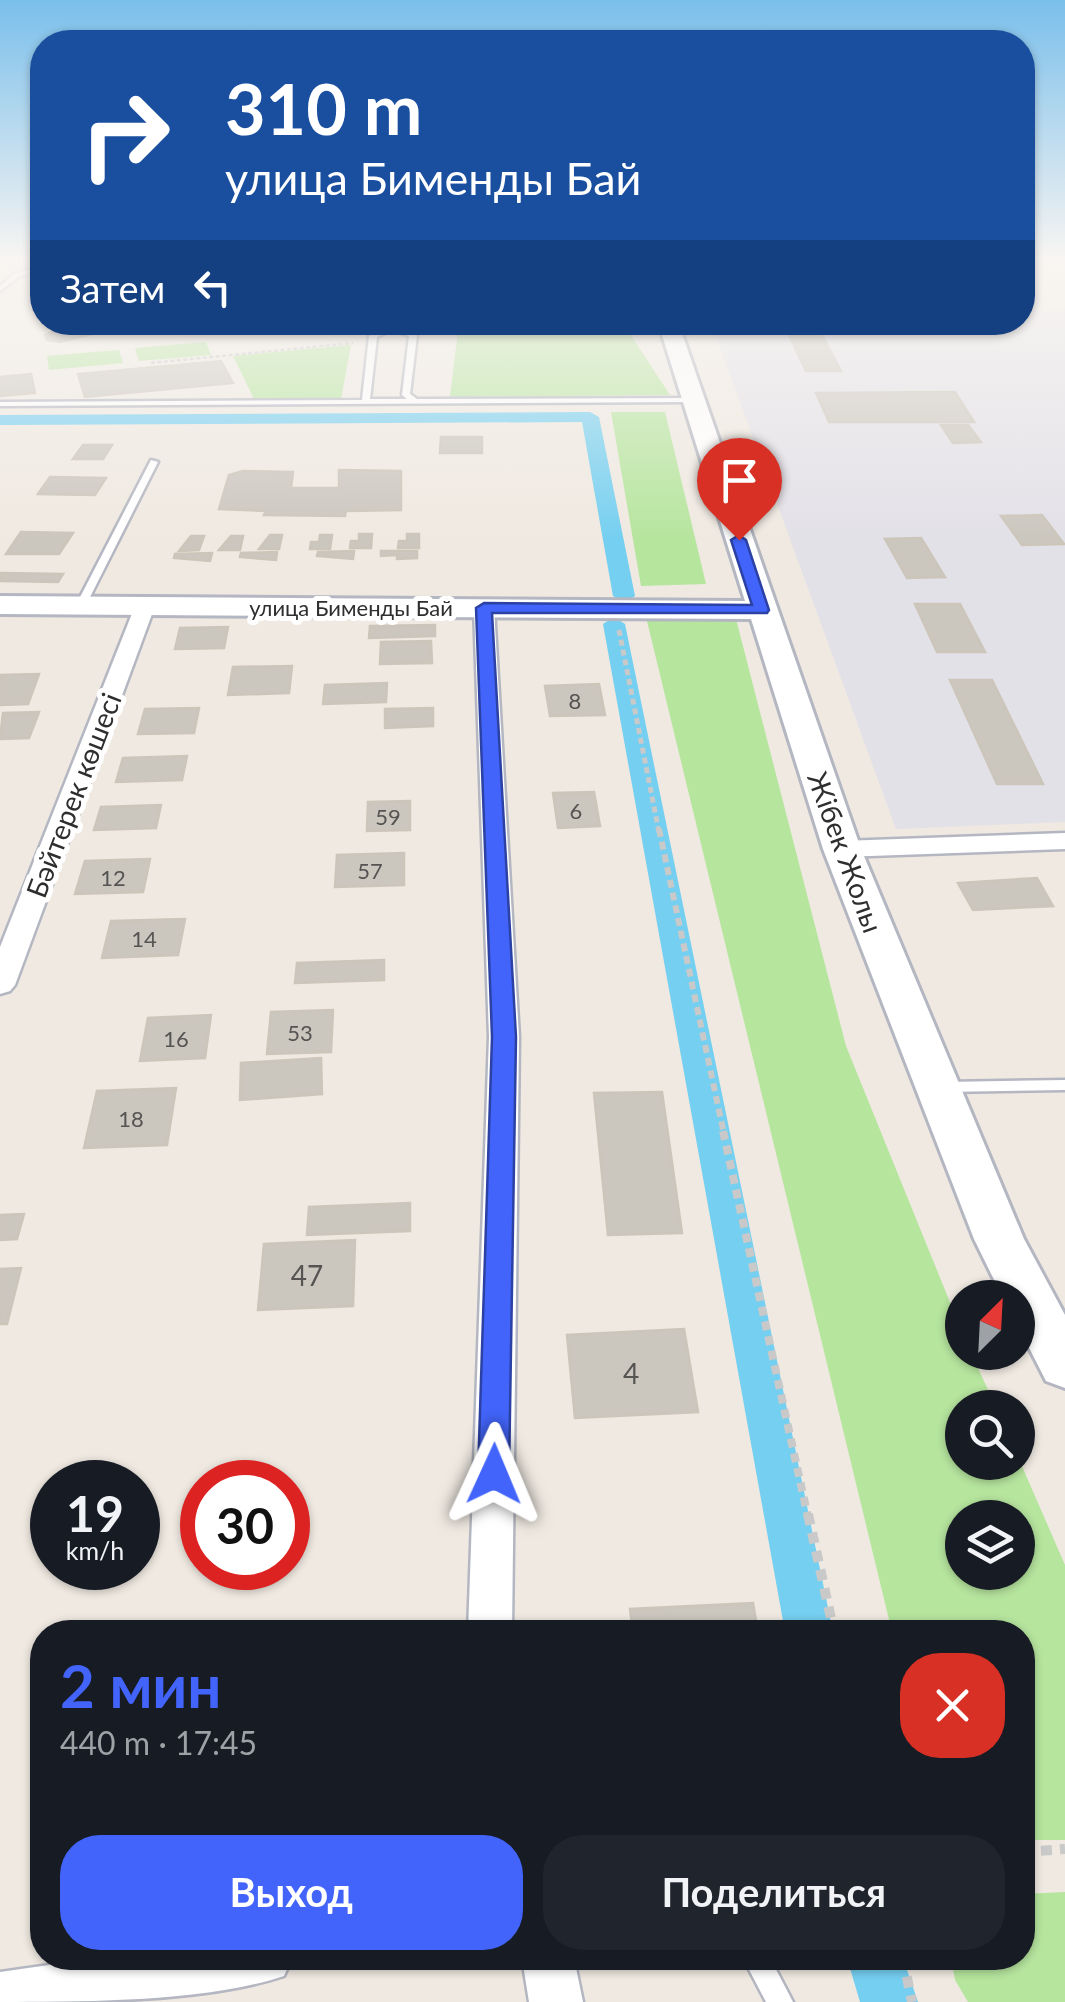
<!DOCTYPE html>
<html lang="ru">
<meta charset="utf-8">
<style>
body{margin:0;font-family:Lato,sans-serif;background:#20242c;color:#f1f3f6;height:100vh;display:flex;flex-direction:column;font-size:38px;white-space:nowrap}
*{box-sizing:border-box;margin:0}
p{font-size:32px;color:#9ea1a6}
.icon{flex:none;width:55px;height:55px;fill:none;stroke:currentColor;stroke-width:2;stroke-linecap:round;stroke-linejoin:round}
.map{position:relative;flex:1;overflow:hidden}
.panel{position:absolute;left:30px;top:1620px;width:1005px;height:350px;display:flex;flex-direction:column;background:#171b24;border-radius:40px;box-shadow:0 2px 8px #0004}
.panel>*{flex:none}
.guide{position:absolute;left:30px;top:30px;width:1005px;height:305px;border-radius:40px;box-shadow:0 2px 8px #0004;background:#1a4fa0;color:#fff;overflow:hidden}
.needle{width:65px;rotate:24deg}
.fabs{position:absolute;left:945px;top:1280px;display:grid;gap:20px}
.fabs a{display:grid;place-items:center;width:90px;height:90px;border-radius:50%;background:#171b24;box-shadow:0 2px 8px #0004;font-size:50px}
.speed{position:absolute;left:30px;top:1460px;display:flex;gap:20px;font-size:50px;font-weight:700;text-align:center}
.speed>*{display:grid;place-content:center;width:130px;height:130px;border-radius:50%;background:#171b24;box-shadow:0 2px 8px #0004;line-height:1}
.speed small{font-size:25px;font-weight:400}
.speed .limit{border:15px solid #d22;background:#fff;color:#111}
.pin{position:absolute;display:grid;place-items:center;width:85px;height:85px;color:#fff;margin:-102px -42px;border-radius:50% 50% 50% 0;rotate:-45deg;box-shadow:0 0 10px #0007}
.pin .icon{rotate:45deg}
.me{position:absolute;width:110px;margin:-55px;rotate:1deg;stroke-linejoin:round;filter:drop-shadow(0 0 8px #0008)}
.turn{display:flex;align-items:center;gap:35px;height:210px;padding:0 30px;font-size:45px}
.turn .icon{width:130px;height:130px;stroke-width:2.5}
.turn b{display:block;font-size:70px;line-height:85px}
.then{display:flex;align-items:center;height:95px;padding:0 30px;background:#0003;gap:20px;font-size:38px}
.round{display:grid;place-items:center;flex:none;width:105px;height:105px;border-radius:40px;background:#20242c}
.summary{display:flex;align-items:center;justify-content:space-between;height:170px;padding:0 30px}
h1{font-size:60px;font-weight:700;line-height:75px;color:#4264fb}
.primary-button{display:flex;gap:20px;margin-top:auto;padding:20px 30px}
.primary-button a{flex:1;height:115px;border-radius:40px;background:#4264fb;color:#fff;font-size:40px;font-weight:700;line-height:115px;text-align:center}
.primary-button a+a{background:#20242c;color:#f1f3f6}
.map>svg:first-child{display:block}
.industrial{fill:#e3e1e8}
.green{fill:#b6e59e;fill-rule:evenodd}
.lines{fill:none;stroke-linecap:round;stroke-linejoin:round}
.canal{fill:#75cff0;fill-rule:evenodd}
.building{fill:#cbc7bf;stroke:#cbc5ba;stroke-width:2.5}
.lane-casing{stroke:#b4b7c1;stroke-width:5}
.street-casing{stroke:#b4b7c1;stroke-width:5}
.secondary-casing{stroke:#b4b7c1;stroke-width:6}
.path-far4{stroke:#c9c9c9;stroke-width:2.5;stroke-dasharray:4 2.5;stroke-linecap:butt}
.path-far3{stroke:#c9c9c9;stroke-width:5;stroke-dasharray:6 4;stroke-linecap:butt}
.path-far2{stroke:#c9c9c9;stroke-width:6;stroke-dasharray:8 5;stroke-linecap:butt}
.path-far1{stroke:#c9c9c9;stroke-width:8;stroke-dasharray:9 6;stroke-linecap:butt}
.path{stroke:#c9c9c9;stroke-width:10;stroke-dasharray:11 8;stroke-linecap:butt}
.lane{fill:#fff;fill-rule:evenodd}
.street{fill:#fff;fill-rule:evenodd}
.secondary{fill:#fff;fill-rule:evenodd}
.route{fill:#4264fb;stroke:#2b41a3;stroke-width:2.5}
.labels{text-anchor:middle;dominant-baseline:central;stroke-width:10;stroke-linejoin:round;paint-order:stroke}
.far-street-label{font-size:22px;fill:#2e2e2e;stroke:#fff}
.number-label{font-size:22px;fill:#555452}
.street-label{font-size:28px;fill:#2e2e2e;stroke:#fff}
.near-number-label{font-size:28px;fill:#555452}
</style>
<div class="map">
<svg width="1065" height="2002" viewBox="0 0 1065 2002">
<rect width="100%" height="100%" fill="#efe9e1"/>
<polygon class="industrial" points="1065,310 1065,822 896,829 711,323 1022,322 1023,311"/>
<g class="green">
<polygon points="459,322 623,323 670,395 450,397"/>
<polygon points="206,342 211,355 139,361 135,348"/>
<polygon points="351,345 341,399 254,399 233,356"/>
<polygon points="119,350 123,363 49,370 47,356"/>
<polygon points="611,412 665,412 706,584 641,586"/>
<path d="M646,617L736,619L846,1046L962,1332V1352L971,1353L996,1407L962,1408V1462H1018V1457L1065,1565V1840H1023L1022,1632H892ZM962,1518H1018V1572H962Z"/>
<polygon points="1065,1892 1065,2002 968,2002 955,1980 951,1958 1022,1958 1023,1894"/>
</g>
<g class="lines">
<g class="canal">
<polygon points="0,258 9,258 0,264"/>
<polygon points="590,412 599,417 635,596 624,603 613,596 582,422 0,425 0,415"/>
<polygon points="614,617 625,624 833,1632 785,1632 603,624"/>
<polygon points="847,1958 903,1958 918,2002 860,2002"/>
</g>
</g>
<g class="building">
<polygon points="160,322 162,328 92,334 60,342 47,340 45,335 61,328 58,322"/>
<polygon points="783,322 815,322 841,371 806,371"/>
<polygon points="221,361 233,383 85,397 78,374"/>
<polygon points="31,374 35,393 0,396 0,377"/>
<polygon points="955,392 974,422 829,422 816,393"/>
<polygon points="941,425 968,425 981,442 953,443"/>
<polygon points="441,437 482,437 482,453 440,453"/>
<polygon points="83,445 112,445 103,459 73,459"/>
<polygon points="339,470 401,471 401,510 346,511 345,516 264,515 266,511 219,509 229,475 243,471 293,472 291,488 339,488"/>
<polygon points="50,477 106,478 95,495 38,494"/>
<polygon points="1042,515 1064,544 1022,545 1001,516"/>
<polygon points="21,532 73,533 59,554 6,554"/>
<polygon points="359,534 372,534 371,548 350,548 351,541 359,541"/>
<polygon points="407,534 419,534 419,548 398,548 399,541 407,541"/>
<polygon points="270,535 282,535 279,549 259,549"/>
<polygon points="320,535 332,535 330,549 310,549 311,542 319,542"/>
<polygon points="191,536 204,536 199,550 179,551"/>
<polygon points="231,536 243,536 240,550 219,550"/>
<polygon points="921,538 945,577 907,578 885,539"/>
<polygon points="354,551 353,559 317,556 318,552"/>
<polygon points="381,551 417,551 417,558 397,559 397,555 381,556"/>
<polygon points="277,552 276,560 240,557 241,553"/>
<polygon points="212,553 210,561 174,558 175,554"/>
<polygon points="0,573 63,574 58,582 0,581"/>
<polygon points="915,604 960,604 985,652 937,652"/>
<polygon points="435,625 435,636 369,638 370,626"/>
<polygon points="228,627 224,648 175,649 180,628"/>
<polygon points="431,641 432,663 380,664 381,642"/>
<polygon points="292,666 289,693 228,695 233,667"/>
<polygon points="39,674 28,704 0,705 0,675"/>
<polygon points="950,680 992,680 1043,784 997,784"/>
<polygon points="387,683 386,702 323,704 325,685"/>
<polygon points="599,684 605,715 550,716 545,686"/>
<polygon points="199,708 194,733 138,734 145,709"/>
<polygon points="433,708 433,726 385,728 385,709"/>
<polygon points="39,712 29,738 0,739 3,713"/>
<polygon points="187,756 182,780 116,782 123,758"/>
<polygon points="594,792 600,826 558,828 553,793"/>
<polygon points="410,801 410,830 367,831 368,802"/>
<polygon points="161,805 156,828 94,830 101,807"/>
<polygon points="404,853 404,885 335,887 337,855"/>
<polygon points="150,859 143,892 75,894 85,861"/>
<polygon points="1037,878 1053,906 973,910 958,883"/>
<polygon points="185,919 178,955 102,958 111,921"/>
<polygon points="384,960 384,980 295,983 297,963"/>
<polygon points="333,1010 331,1052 267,1054 271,1012"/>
<polygon points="211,1015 205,1058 140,1061 148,1018"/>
<polygon points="321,1058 322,1094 240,1100 241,1063"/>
<polygon points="176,1088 167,1145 84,1148 97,1091"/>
<polygon points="662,1092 682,1233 608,1235 594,1093"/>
<polygon points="410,1203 410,1231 307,1235 309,1207"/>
<polygon points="24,1214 17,1239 0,1240 0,1215"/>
<polygon points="355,1240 353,1306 258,1310 264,1244"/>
<polygon points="21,1268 7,1324 0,1324 0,1269"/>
<polygon points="684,1329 698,1412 575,1418 567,1335"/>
<polygon points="753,1603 758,1632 633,1632 630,1609"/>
</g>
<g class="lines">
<defs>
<g id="lane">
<polygon points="42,267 42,271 20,276 0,291 0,286 16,273"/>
<path d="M387,328H404L417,335L410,394L417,399L693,398L697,400L693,402L0,406V402L362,400L369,336ZM387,332H399L409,336L402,395L407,399H370L377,337Z"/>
<polygon points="151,460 158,462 86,605 77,607 76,605"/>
<polygon points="1065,1080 1065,1090 944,1092 936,1087 944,1082"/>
<polygon points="743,1958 770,1958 793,2002 766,2002"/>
</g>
<g id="street">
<polygon points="145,600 155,606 15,985 10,991 0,994 0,947 135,606"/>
<polygon points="484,602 494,608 519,1037 512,1632 468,1632 489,1037 474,608"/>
<polygon points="1065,833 1065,849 842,857 829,849 842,841"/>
<path d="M98,1958H292L284,1976C206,2002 85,2002 0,2002V1972Z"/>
<polygon points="522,1958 574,1958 583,2002 529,2002"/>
</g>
<polygon id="secondary" points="658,322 678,322 861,849 1024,1239 1065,1315 1065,1388 1046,1381 1018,1326 1018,1298 1003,1298 974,1239 823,849 751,619 0,614 0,596 745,601"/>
</defs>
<use href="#lane" class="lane-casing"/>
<use href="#street" class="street-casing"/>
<use href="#secondary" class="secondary-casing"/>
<polyline class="path-far4" points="151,363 353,343"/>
<polyline class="path-far3" points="619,630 659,832"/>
<polyline class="path-far2" points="659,829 724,1134"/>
<polyline class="path-far1" points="723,1131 808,1517"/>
<g class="path">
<polyline points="808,1514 834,1632"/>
<polyline points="1022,1852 1065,1849"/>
<polyline points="903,1958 912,2002"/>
</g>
<use href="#lane" class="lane"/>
<use href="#street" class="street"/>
<use href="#secondary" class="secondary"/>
</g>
<linearGradient id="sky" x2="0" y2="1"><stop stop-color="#7abfeb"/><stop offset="0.48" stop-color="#f8f5f2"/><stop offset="1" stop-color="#f8f5f2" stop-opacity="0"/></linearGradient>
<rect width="1065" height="539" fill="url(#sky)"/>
<polygon class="route" points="739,535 746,540 769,610 767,613 492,613 516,1037 509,1474 504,1483 494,1487 483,1483 478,1474 492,1037 476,608 484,603 752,605 731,540"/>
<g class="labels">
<g class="far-street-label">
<text x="351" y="607">улица Бименды Бай</text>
</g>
<g class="number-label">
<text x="575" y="700">8</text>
<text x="576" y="810">6</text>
<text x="388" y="816">59</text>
<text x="370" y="870">57</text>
<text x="113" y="877">12</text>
<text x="144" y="938">14</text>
<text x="300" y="1032">53</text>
<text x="176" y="1038">16</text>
<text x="131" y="1118">18</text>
</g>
<g class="street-label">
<text transform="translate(73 795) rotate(-69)">Бәйтерек көшесі</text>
<text transform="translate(846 852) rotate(70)">Жібек Жолы</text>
</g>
<g class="near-number-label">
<text x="307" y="1275">47</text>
<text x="631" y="1373">4</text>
</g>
</g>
</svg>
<div class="fabs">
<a><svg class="needle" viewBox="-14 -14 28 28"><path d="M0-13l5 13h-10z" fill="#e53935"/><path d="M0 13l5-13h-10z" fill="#9ea1a6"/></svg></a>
<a><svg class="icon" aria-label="search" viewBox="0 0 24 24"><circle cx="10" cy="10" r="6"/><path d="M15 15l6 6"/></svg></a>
<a><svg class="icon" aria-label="layers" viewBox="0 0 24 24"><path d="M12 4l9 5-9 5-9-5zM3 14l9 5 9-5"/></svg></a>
</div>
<div class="speed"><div>19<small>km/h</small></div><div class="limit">30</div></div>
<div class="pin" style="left:739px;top:540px;background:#d93025"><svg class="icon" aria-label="arrive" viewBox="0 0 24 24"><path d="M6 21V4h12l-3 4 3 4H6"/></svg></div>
<svg class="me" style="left:494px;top:1474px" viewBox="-20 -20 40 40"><path d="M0-17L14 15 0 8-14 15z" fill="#4264fb" stroke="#fff" stroke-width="4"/></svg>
<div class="guide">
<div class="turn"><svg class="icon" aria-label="right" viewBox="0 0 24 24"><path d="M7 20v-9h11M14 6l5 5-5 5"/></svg><div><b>310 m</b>улица Бименды Бай</div></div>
<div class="then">Затем<svg class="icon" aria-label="left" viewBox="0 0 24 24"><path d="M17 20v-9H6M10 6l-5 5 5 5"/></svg></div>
</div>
<section class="panel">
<div class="summary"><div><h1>2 мин</h1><p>440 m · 17:45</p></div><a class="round" style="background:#d93025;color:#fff"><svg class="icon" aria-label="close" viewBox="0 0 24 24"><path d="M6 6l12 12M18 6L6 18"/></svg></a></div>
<div class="primary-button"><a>Выход</a><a>Поделиться</a></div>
</section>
</div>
